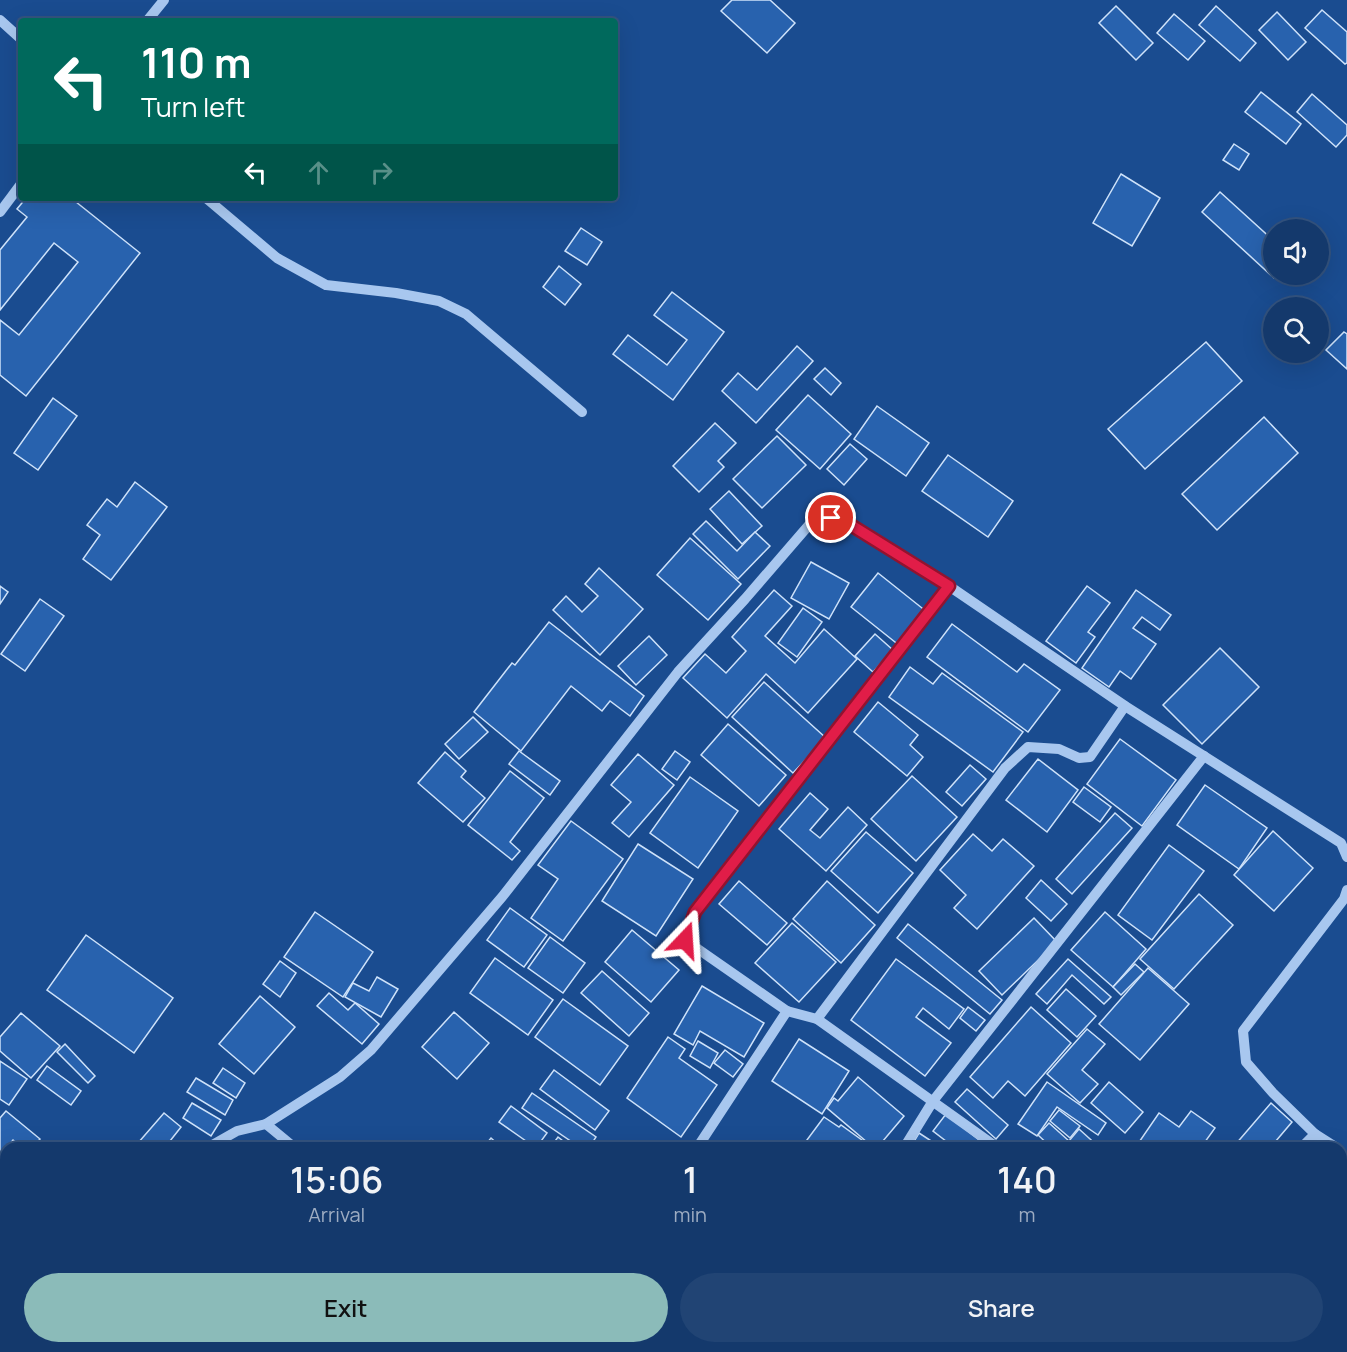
<!DOCTYPE html>
<style>
body{margin:0;font-family:Manrope,sans-serif;background:#214474;color:#f1f3f6;height:100vh;display:flex;flex-direction:column;font-size:22px;white-space:nowrap}
*{box-sizing:border-box;margin:0}
p{font-size:20px;color:#9dacc2}
.icon{flex:none;width:33px;height:33px;fill:none;stroke:currentColor;stroke-width:2;stroke-linecap:round;stroke-linejoin:round}
.map{position:relative;flex:1;overflow:hidden}
.sheet{position:absolute;left:0px;top:1142px;width:1347px;height:212px;display:flex;flex-direction:column;background:#14396c;border-radius:18px 18px 0 0;box-shadow:0 6px 24px #0002,0 0 0 2px #33537f}
.sheet>*{flex:none}
.hud{position:absolute;left:18px;top:18px;width:600px;height:183px;border-radius:6px;box-shadow:0 6px 24px #0002,0 0 0 2px #33537f;background:#00695c;color:#fff;overflow:hidden}
.fabs{position:absolute;left:1263px;top:219px;display:grid;gap:12px}
.fabs a{display:grid;place-items:center;width:66px;height:66px;border-radius:50%;background:#14396c;box-shadow:0 6px 24px #0002,0 0 0 2px #33537f;font-size:30px}
.pin{position:absolute;display:grid;place-items:center;width:51px;height:51px;color:#fff;margin:-26px;border:3px solid #fff;border-radius:50%;box-shadow:0 2px 6px #0007}
.me{position:absolute;width:66px;margin:-33px;rotate:20deg;stroke-linejoin:round;filter:drop-shadow(0 0 4px #0008)}
.turn{display:flex;align-items:center;gap:21px;height:126px;padding:0 24px;font-size:27px}
.turn .icon{width:78px;height:78px;stroke-width:2.5}
.turn b{display:block;font-size:42px;line-height:51px}
.lanes{display:flex;align-items:center;height:57px;padding:0 24px;background:#0003;justify-content:center;gap:30px;direction:ltr}
.lanes .off{opacity:.35}
.eta{display:flex;justify-content:space-evenly;align-items:center;height:102px;text-align:center}
.eta b{font-size:36px;font-weight:600;line-height:42px}
.button{display:flex;gap:12px;margin-top:auto;padding:12px 24px}
.button a{flex:1;height:69px;border-radius:36px;background:#8bbbb9;color:#111;font-size:24px;font-weight:600;line-height:69px;text-align:center}
.button a+a{background:#214474;color:#f1f3f6}
.map>svg:first-child{display:block}
.building{fill:#2862ae;stroke:#cee2fa;stroke-width:1.5}
.lines{fill:none;stroke-linecap:round;stroke-linejoin:round}
.minor{stroke:#a8c7ef;stroke-width:10}
.route-casing{stroke:#92132f;stroke-width:15}
.route{stroke:#e11d48;stroke-width:10}
</style>
<div class="map">
<svg width="1347" height="1352" viewBox="0 0 1347 1352">
<rect width="100%" height="100%" fill="#1a4c90"/>
<g class="building">
<polygon points="732,0 770,0 795,23 767,53 721,11"/>
<polygon points="1116,6 1153,43 1136,60 1099,23"/>
<polygon points="1216,6 1256,43 1240,61 1199,25"/>
<polygon points="1322,10 1347,32 1347,63 1345,64 1305,28"/>
<polygon points="1277,12 1306,42 1288,60 1259,30"/>
<polygon points="1174,14 1205,41 1188,60 1157,33"/>
<polygon points="1261,92 1301,124 1286,144 1245,112"/>
<polygon points="1312,94 1347,125 1347,135 1336,147 1297,112"/>
<polygon points="1234,144 1249,154 1239,170 1223,160"/>
<polygon points="1121,174 1160,198 1132,246 1093,223"/>
<polygon points="1220,192 1274,241 1274,274 1278,274 1274,278 1202,212"/>
<polygon points="26,198 71,198 140,253 26,396 0,375 0,320 19,335 78,262 54,243 0,310 0,250 27,217 17,209"/>
<polygon points="581,228 602,242 587,265 565,251"/>
<polygon points="559,266 581,284 565,305 543,287"/>
<polygon points="672,292 724,332 673,400 613,354 628,335 667,365 687,340 654,315"/>
<polygon points="1274,324 1274,337 1267,334"/>
<polygon points="1344,332 1347,334 1347,369 1326,350"/>
<polygon points="1206,342 1242,381 1145,469 1108,429"/>
<polygon points="797,346 813,361 756,423 722,391 738,373 757,390"/>
<polygon points="825,368 841,383 831,395 814,379"/>
<polygon points="808,395 851,434 820,469 776,430"/>
<polygon points="53,398 77,416 38,470 14,453"/>
<polygon points="877,406 929,443 906,476 854,439"/>
<polygon points="1264,417 1298,453 1217,530 1182,494"/>
<polygon points="715,423 736,443 718,461 724,467 699,492 673,466"/>
<polygon points="777,436 806,465 762,508 733,479"/>
<polygon points="850,444 867,459 844,485 827,469"/>
<polygon points="948,455 1013,501 988,537 922,491"/>
<polygon points="135,482 167,507 111,580 83,559 100,535 87,525 107,499 117,507"/>
<polygon points="729,491 762,526 742,544 710,509"/>
<polygon points="706,521 737,551 755,532 770,546 738,579 693,534"/>
<polygon points="690,538 741,584 708,620 657,575"/>
<polygon points="811,562 849,583 829,619 791,598"/>
<polygon points="599,568 643,609 600,655 553,610 566,596 582,612 598,596 585,584"/>
<polygon points="878,573 927,612 900,646 851,607"/>
<polygon points="0,586 8,592 0,604"/>
<polygon points="1087,586 1110,603 1088,632 1095,637 1076,663 1046,641"/>
<polygon points="774,590 792,606 765,636 795,663 824,629 857,659 808,713 766,674 727,718 683,678 705,654 726,673 746,651 732,637"/>
<polygon points="1136,590 1171,615 1160,630 1142,617 1133,628 1156,644 1131,679 1120,671 1109,687 1082,668"/>
<polygon points="40,599 64,616 25,671 1,654"/>
<polygon points="803,608 822,622 797,657 778,643"/>
<polygon points="549,622 644,696 630,716 610,701 602,711 571,686 521,751 474,712 512,663 515,665"/>
<polygon points="952,624 1017,672 1024,664 1060,690 1028,732 927,657"/>
<polygon points="875,634 893,650 873,672 855,656"/>
<polygon points="649,636 667,655 636,685 618,666"/>
<polygon points="1220,648 1259,687 1202,744 1163,705"/>
<polygon points="910,667 933,684 942,673 1023,732 993,772 889,697"/>
<polygon points="764,682 826,738 793,773 732,717"/>
<polygon points="878,702 918,735 910,745 923,757 907,776 854,732"/>
<polygon points="473,717 488,732 459,759 445,744"/>
<polygon points="728,724 786,775 759,806 701,755"/>
<polygon points="1120,739 1176,780 1142,826 1087,784"/>
<polygon points="519,751 560,781 550,795 509,764"/>
<polygon points="675,751 690,762 677,780 662,769"/>
<polygon points="445,752 466,771 461,777 485,798 463,822 418,783"/>
<polygon points="638,754 674,785 629,837 612,823 631,802 611,785"/>
<polygon points="1038,759 1078,790 1047,832 1006,800"/>
<polygon points="970,765 986,779 962,806 946,792"/>
<polygon points="510,771 544,798 510,842 520,851 512,860 468,825"/>
<polygon points="912,776 957,817 916,861 871,819"/>
<polygon points="690,777 738,811 698,868 650,833"/>
<polygon points="1205,785 1267,828 1239,869 1177,825"/>
<polygon points="1084,787 1111,807 1100,822 1073,802"/>
<polygon points="810,793 828,809 810,830 820,838 848,807 867,825 826,871 779,829"/>
<polygon points="1115,813 1132,828 1072,894 1056,879"/>
<polygon points="571,821 623,859 563,941 531,918 558,879 538,865"/>
<polygon points="1273,831 1313,868 1274,911 1234,875"/>
<polygon points="866,832 913,873 878,913 831,871"/>
<polygon points="973,834 992,851 1003,839 1034,866 977,929 954,908 966,895 940,870"/>
<polygon points="638,844 693,879 656,936 602,901"/>
<polygon points="1169,845 1204,871 1152,940 1118,915"/>
<polygon points="1041,880 1067,904 1051,921 1026,898"/>
<polygon points="739,881 787,923 767,945 719,904"/>
<polygon points="827,881 875,925 841,963 793,919"/>
<polygon points="1199,894 1233,925 1174,989 1140,959"/>
<polygon points="510,908 547,935 524,967 487,940"/>
<polygon points="315,912 373,952 343,997 284,957"/>
<polygon points="1105,912 1146,949 1113,987 1071,950"/>
<polygon points="1034,918 1057,942 1002,995 979,971"/>
<polygon points="792,923 836,962 799,1002 755,963"/>
<polygon points="908,924 1002,1000 990,1014 897,938"/>
<polygon points="632,930 679,970 651,1002 605,962"/>
<polygon points="86,935 173,998 134,1053 47,990"/>
<polygon points="550,937 585,963 563,993 528,968"/>
<polygon points="495,958 553,1000 528,1035 470,993"/>
<polygon points="896,959 964,1009 949,1029 923,1008 916,1017 951,1043 925,1076 851,1020"/>
<polygon points="1068,959 1111,997 1104,1004 1072,975 1047,1004 1036,994"/>
<polygon points="280,961 296,973 280,997 263,984"/>
<polygon points="1135,964 1144,972 1121,995 1113,987"/>
<polygon points="1148,968 1189,1004 1140,1060 1099,1024"/>
<polygon points="602,971 649,1013 629,1036 581,993"/>
<polygon points="377,977 398,989 381,1017 345,997 353,983 369,991"/>
<polygon points="702,986 764,1023 744,1057 700,1031 693,1045 674,1034"/>
<polygon points="1066,989 1096,1016 1077,1037 1047,1010"/>
<polygon points="329,993 348,1010 355,1003 379,1024 362,1044 317,1006"/>
<polygon points="260,996 295,1027 254,1074 219,1044"/>
<polygon points="563,999 628,1046 600,1085 535,1037"/>
<polygon points="968,1007 985,1020 976,1031 960,1018"/>
<polygon points="1031,1007 1071,1043 1025,1096 1008,1081 993,1098 970,1077"/>
<polygon points="454,1012 489,1043 457,1079 422,1047"/>
<polygon points="21,1013 60,1046 31,1078 0,1051 0,1037"/>
<polygon points="1087,1029 1105,1044 1082,1070 1098,1084 1080,1103 1047,1074"/>
<polygon points="668,1037 685,1049 679,1058 717,1085 681,1137 627,1098"/>
<polygon points="799,1039 849,1071 822,1114 772,1081"/>
<polygon points="698,1041 718,1053 710,1068 690,1056"/>
<polygon points="65,1044 95,1076 88,1083 57,1052"/>
<polygon points="725,1050 743,1064 733,1077 714,1063"/>
<polygon points="0,1061 27,1079 9,1105 0,1099"/>
<polygon points="47,1066 81,1091 71,1105 37,1080"/>
<polygon points="223,1068 245,1083 236,1098 213,1083"/>
<polygon points="554,1070 609,1111 595,1130 540,1089"/>
<polygon points="858,1077 904,1116 877,1148 874,1148 827,1108 834,1098 838,1101"/>
<polygon points="196,1078 233,1100 225,1115 187,1092"/>
<polygon points="1047,1082 1106,1123 1098,1135 1057,1107 1037,1136 1018,1124"/>
<polygon points="1109,1082 1143,1112 1125,1133 1091,1103"/>
<polygon points="967,1089 1008,1125 996,1139 955,1102"/>
<polygon points="532,1093 596,1137 589,1148 581,1148 522,1108"/>
<polygon points="192,1103 221,1120 211,1136 183,1118"/>
<polygon points="1271,1103 1292,1122 1270,1148 1238,1148 1235,1145"/>
<polygon points="511,1106 547,1133 536,1148 499,1122"/>
<polygon points="1059,1110 1080,1126 1070,1138 1050,1121"/>
<polygon points="6,1111 40,1139 32,1148 23,1148 13,1140 0,1156 0,1118"/>
<polygon points="1191,1111 1215,1128 1202,1146 1203,1148 1135,1148 1159,1113 1179,1127"/>
<polygon points="164,1113 181,1127 170,1141 177,1148 143,1148 138,1143"/>
<polygon points="946,1114 988,1147 987,1148 955,1148 933,1131"/>
<polygon points="824,1117 839,1127 841,1125 873,1148 801,1148"/>
<polygon points="1049,1123 1069,1141 1079,1129 1100,1148 1052,1148 1038,1135"/>
<polygon points="919,1133 942,1148 910,1148"/>
<polygon points="558,1137 572,1148 550,1148"/>
<polygon points="491,1138 502,1148 483,1148"/>
<polygon points="0,1160 6,1165 6,1195 0,1202"/>
<polygon points="0,1315 6,1318 6,1329 0,1326"/>
<polygon points="0,1343 14,1351 14,1352 0,1352"/>
<polygon points="185,1347 190,1347 199,1352 182,1352"/>
<polygon points="203,1347 240,1347 237,1352 209,1352 202,1349"/>
<polygon points="354,1347 379,1347 384,1352 360,1352"/>
<polygon points="397,1347 448,1347 456,1352 394,1352"/>
<polygon points="615,1347 657,1347 654,1352 622,1352"/>
<polygon points="670,1347 687,1347 692,1352 665,1352"/>
<polygon points="806,1347 832,1347 838,1352 803,1352"/>
<polygon points="851,1347 877,1347 885,1352 848,1352"/>
<polygon points="881,1347 909,1347 906,1352 889,1352"/>
<polygon points="1051,1347 1071,1347 1078,1352 1047,1352"/>
<polygon points="1187,1347 1224,1347 1220,1352 1183,1352"/>
<polygon points="1226,1347 1243,1347 1247,1351 1224,1352 1223,1351"/>
</g>
<g class="lines">
<g class="minor">
<polyline points="0,20 21,39"/>
<polyline points="147,21 164,0"/>
<polyline points="206,198 277,258 326,285 396,293 439,301 466,314 582,412"/>
<polyline points="0,212 21,184"/>
<polyline points="949,586 695,912 685,940 787,1011 817,1019 998,1148"/>
<polyline points="817,1019 1005,768 1028,747 1059,749 1079,758 1090,757 1125,706"/>
<polyline points="266,1124 295,1148"/>
<polyline points="207,1148 237,1131 266,1124 340,1077 371,1050 502,897 678,672 745,599 815,518 831,518 846,522 949,586 1125,706 1341,843 1347,857"/>
<polyline points="697,1148 787,1011"/>
<polyline points="904,1148 933,1101 1204,756"/>
<polyline points="1301,1148 1315,1134"/>
<polyline points="1337,1148 1315,1134 1273,1093 1246,1062 1243,1031 1344,899 1347,890"/>
<polyline points="0,1283 6,1287"/>
<polyline points="101,1347 110,1352"/>
<polyline points="587,1347 596,1352"/>
<polyline points="776,1352 779,1347"/>
</g>
</g>
<g class="lines">
<defs>
<polyline id="route" points="685,940 695,912 949,586 846,522 831,518"/>
</defs>
<use href="#route" class="route-casing"/>
<use href="#route" class="route"/>
</g>
</svg>
<div class="fabs">
<a><svg class="icon" aria-label="sound" viewBox="0 0 24 24"><path d="M4 9h4l5-4v14l-5-4H4zM17 9q2 3 0 6"/></svg></a>
<a><svg class="icon" aria-label="search" viewBox="0 0 24 24"><circle cx="10" cy="10" r="6"/><path d="M15 15l6 6"/></svg></a>
</div>
<div class="pin" style="left:831px;top:518px;background:#d93025"><svg class="icon" aria-label="arrive" viewBox="0 0 24 24"><path d="M6 21V4h12l-3 4 3 4H6"/></svg></div>
<svg class="me" style="left:685px;top:940px" viewBox="-20 -20 40 40"><path d="M0-17L14 15 0 8-14 15z" fill="#e11d48" stroke="#fff" stroke-width="4"/></svg>
<div class="hud">
<div class="turn"><svg class="icon" aria-label="left" viewBox="0 0 24 24"><path d="M17 20v-9H6M10 6l-5 5 5 5"/></svg><div><b>110 m</b>Turn left</div></div>
<div class="lanes"><svg class="icon" aria-label="left" viewBox="0 0 24 24"><path d="M17 20v-9H6M10 6l-5 5 5 5"/></svg><svg class="icon off" aria-label="ahead" viewBox="0 0 24 24"><path d="M12 20V5M6 11l6-6 6 6"/></svg><svg class="icon off" aria-label="right" viewBox="0 0 24 24"><path d="M7 20v-9h11M14 6l5 5-5 5"/></svg></div>
</div>
<section class="sheet">
<div class="eta">
<div><b>15:06</b><p>Arrival</p></div>
<div><b>1</b><p>min</p></div>
<div><b>140</b><p>m</p></div>
</div>
<div class="button"><a>Exit</a><a>Share</a></div>
</section>
</div>
